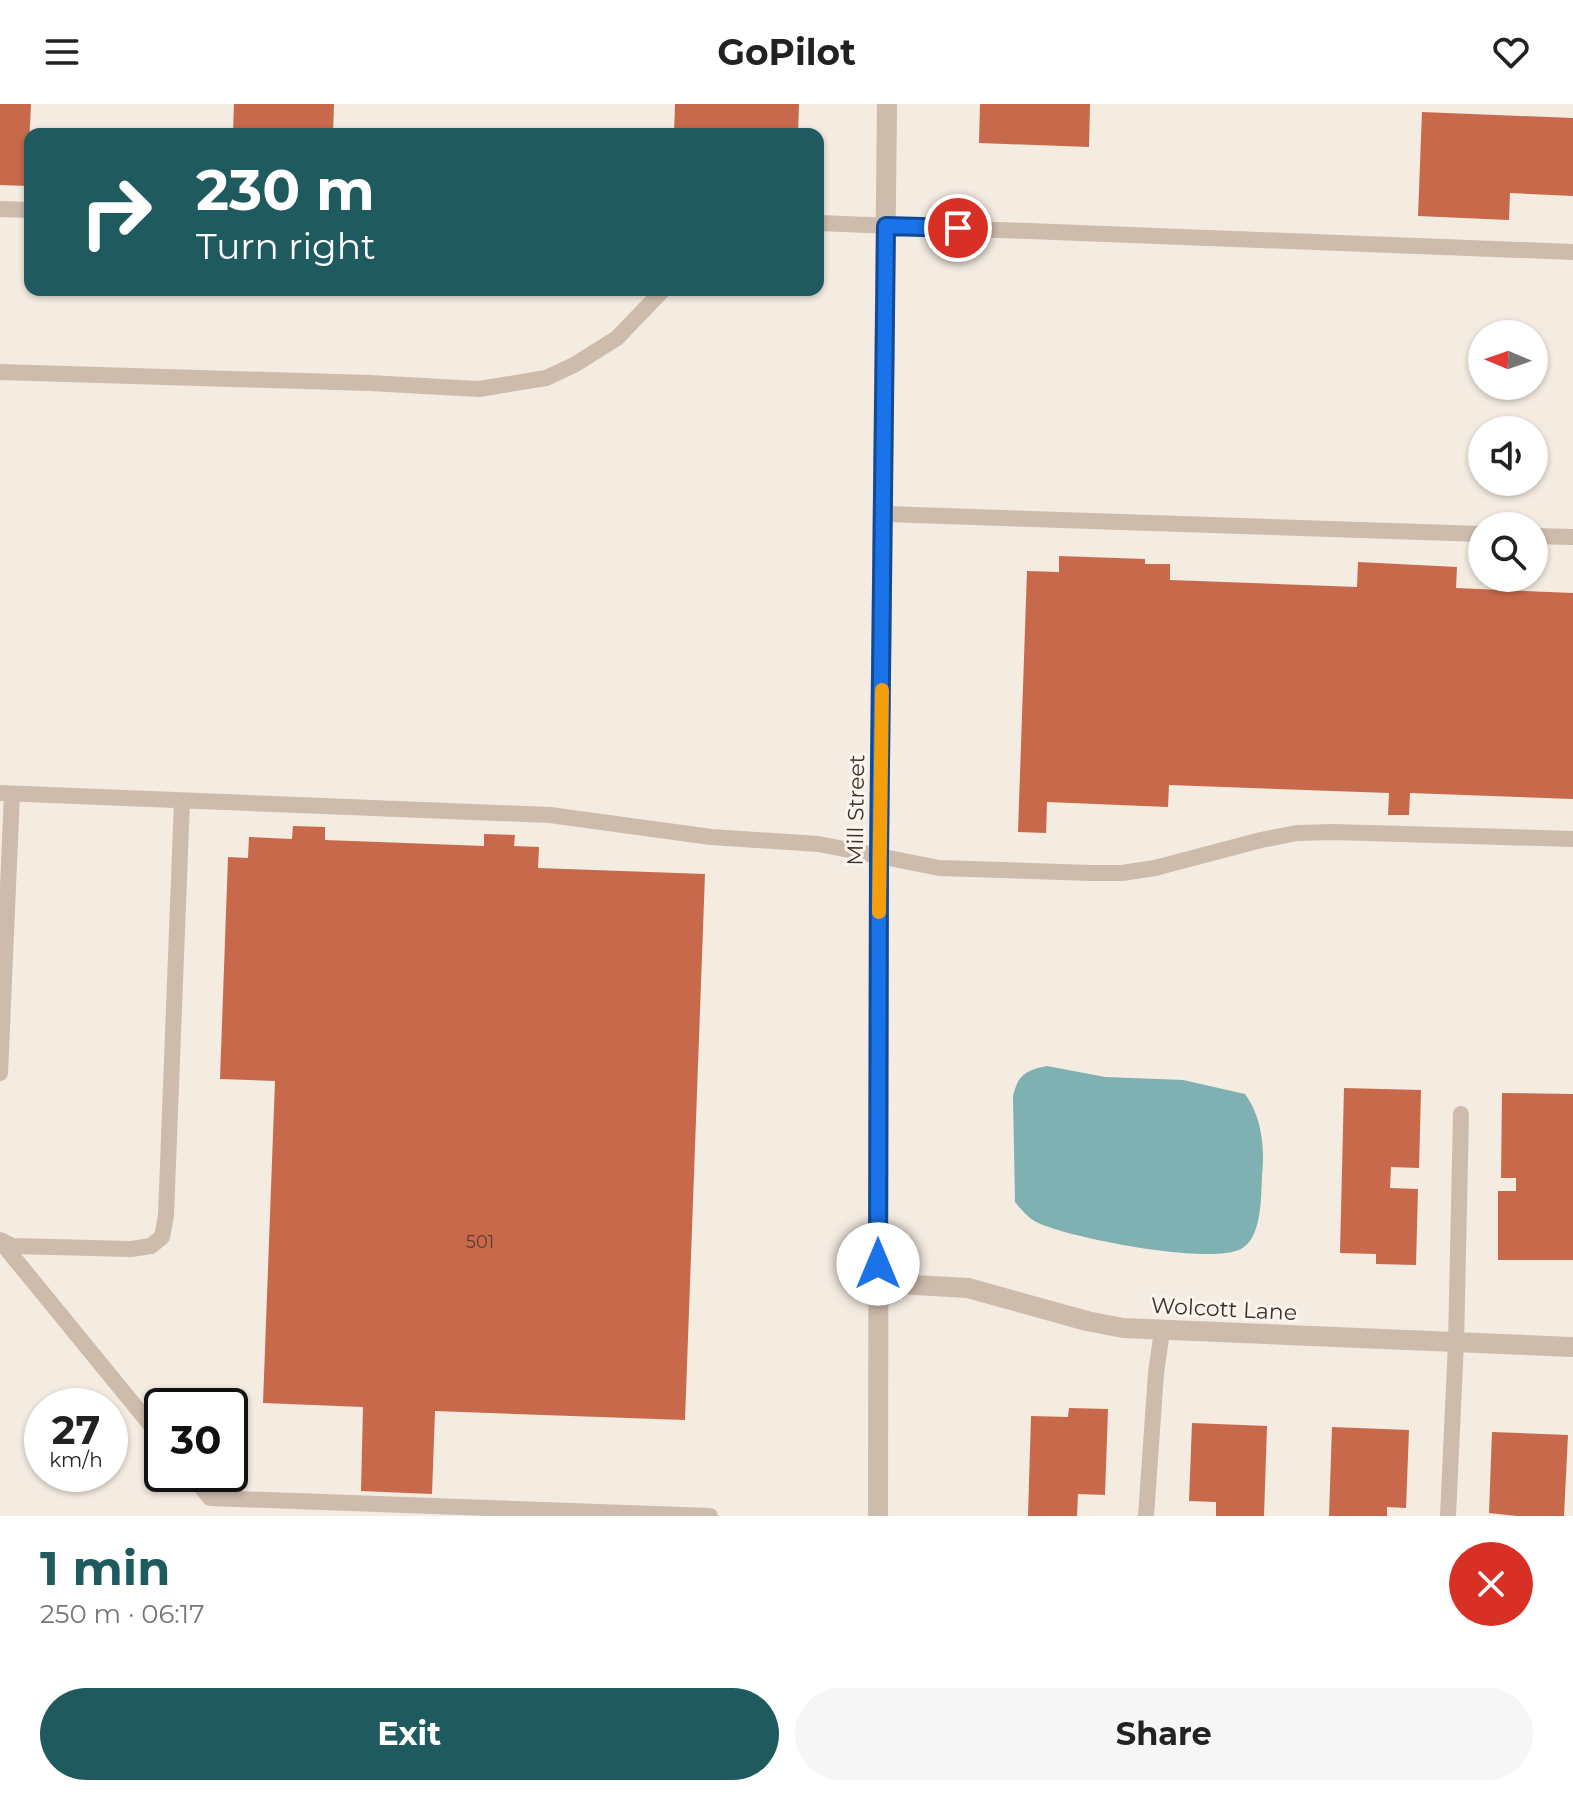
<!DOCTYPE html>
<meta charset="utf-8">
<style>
body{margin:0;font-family:Montserrat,sans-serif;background:#f6f6f6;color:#222;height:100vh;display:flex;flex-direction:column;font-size:30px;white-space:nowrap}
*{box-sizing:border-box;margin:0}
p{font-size:26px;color:#767676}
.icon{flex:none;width:44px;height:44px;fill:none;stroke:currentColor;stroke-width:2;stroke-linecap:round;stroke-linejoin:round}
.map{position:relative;height:1412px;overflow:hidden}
.side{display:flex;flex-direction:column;background:#fff;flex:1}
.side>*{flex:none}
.hud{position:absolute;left:24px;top:24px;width:800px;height:168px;border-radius:16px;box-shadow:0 2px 6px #0004;background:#1f5a5e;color:#fff;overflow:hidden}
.needle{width:52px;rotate:272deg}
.buttons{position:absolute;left:1468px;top:216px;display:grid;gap:16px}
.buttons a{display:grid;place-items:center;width:80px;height:80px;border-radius:50%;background:#fff;box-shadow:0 2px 6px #0004;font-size:40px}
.speed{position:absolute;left:24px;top:1284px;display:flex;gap:16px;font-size:40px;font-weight:700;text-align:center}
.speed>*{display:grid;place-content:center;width:104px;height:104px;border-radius:50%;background:#fff;box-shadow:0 2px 6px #0004;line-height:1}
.speed small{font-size:20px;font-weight:400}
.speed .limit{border:4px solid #111;border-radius:12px;background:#fff;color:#111}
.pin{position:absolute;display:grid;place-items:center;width:68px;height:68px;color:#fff;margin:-34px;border:4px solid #fff;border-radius:50%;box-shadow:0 2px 8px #0007}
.me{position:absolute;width:88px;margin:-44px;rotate:0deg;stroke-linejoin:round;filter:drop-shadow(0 0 6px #0008)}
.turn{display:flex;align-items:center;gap:28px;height:168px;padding:0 40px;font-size:36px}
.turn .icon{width:104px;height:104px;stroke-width:2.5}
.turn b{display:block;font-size:56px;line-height:68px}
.round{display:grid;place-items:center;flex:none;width:84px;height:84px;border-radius:42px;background:#f6f6f6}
.head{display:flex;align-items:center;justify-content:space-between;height:136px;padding:0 40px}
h1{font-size:48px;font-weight:700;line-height:60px;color:#1f5a5e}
.action{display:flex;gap:16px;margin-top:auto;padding:16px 40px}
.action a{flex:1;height:92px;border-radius:48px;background:#1f5a5e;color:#fff;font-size:32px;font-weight:700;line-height:92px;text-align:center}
.action a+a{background:#f6f6f6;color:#222}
header{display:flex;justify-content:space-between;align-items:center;height:104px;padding:0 40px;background:#fff;font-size:36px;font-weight:700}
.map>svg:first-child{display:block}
.water{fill:#7fb0b2}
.building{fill:#c8694b}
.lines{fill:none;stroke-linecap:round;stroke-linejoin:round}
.lane{stroke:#cdbbac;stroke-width:16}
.street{stroke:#cdbbac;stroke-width:20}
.route-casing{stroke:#114b97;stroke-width:20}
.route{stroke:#1a73e8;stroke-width:14}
.slow{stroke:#f59e0b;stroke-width:14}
.labels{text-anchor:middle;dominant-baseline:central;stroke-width:6;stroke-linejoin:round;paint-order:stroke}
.number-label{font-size:18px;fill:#5e3e33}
.street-label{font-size:22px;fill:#3b302b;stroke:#fbf5ee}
</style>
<header><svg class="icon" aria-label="menu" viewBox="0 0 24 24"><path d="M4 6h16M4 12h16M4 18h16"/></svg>GoPilot<svg class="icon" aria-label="heart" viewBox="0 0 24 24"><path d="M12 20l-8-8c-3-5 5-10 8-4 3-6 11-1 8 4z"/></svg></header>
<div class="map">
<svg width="1573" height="1412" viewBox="0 0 1573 1412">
<rect width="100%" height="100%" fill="#f4ebe1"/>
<path class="water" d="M1047,962L1105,973L1183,976L1245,990C1262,1013 1265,1044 1262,1072C1261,1093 1262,1134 1241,1145C1209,1161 1078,1135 1043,1121C1031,1117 1023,1108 1015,1098L1013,992C1018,971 1026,966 1047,962Z"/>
<g class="building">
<polygon points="0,0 31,0 27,82 0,81"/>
<polygon points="234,0 334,0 333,30 233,30"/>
<polygon points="675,0 799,0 798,30 674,30"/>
<polygon points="980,0 1090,0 1089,43 979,39"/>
<polygon points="1422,8 1573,14 1573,92 1510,89 1509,116 1418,112"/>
<polygon points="1059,452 1145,455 1145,460 1170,460 1170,476 1357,483 1358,458 1457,463 1456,484 1573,489 1573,695 1410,689 1409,711 1388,711 1389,689 1169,681 1168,703 1047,698 1046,729 1018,728 1027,467 1059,468"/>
<polygon points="293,722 325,723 325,736 484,742 484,730 515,731 514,742 539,743 538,764 705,770 685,1316 435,1307 432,1390 361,1387 363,1303 263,1299 275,977 220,975 228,753 248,754 249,733 292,735"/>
<polygon points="1344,984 1421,986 1419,1064 1391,1063 1390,1084 1418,1085 1416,1161 1376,1160 1376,1150 1340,1149"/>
<polygon points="1502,989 1573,990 1573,1156 1498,1156 1498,1087 1516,1087 1516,1074 1501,1074"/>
<polygon points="1069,1304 1108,1305 1105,1391 1078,1390 1077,1412 1028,1412 1031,1312 1068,1313"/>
<polygon points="1192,1319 1267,1322 1264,1412 1216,1412 1216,1398 1189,1397"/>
<polygon points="1332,1323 1409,1326 1406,1404 1387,1403 1387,1412 1329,1412"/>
<polygon points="1492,1328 1568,1331 1564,1412 1517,1412 1489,1409"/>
</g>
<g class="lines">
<g class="lane">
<polyline points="0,105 30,106"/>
<polyline points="818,119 1573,148"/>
<polyline points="0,268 369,279 479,285 546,274 574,261 617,234 663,186"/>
<polyline points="885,410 1482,430"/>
<polyline points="1534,432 1573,433"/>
<polyline points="0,689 550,711 711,733 819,740 939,764 1091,769 1122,769 1155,764 1261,736 1297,729 1334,728 1573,735"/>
<polyline points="0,969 12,690"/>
<polyline points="0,1136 12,1142 131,1145 151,1142 162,1133 166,1111 182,697"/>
<polyline points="1,1138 162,1335"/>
<polyline points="191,1370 210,1394 710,1412"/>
<polyline points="1146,1412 1156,1269 1162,1227"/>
<polyline points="1448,1412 1456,1239 1461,1010"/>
</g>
<g class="street">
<polyline points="878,1179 968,1184 1087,1217 1123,1224 1573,1243"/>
<polyline points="878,1412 879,752 887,0"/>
</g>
</g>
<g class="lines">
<defs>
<polyline id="route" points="878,1160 879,752 886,122 958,124"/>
</defs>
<use href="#route" class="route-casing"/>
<use href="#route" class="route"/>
<polyline class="slow" points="879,808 882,586"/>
</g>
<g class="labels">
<g class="number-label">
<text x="480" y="1138">501</text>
</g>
<g class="street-label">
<text transform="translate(856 706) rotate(-89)">Mill Street</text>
<text transform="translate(1224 1205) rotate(3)">Wolcott Lane</text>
</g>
</g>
</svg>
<div class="buttons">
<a><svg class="needle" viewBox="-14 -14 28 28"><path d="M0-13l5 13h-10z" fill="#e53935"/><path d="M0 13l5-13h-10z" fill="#767676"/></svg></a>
<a><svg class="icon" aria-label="sound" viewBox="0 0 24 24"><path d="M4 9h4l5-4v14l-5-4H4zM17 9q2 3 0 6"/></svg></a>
<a><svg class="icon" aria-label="search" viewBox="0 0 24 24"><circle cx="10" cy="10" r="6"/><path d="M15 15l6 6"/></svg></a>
</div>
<div class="speed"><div>27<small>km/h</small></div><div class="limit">30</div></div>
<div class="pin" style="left:958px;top:124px;background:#d93025"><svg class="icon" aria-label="arrive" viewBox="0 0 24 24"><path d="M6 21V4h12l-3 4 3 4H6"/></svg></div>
<svg class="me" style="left:878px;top:1160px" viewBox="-20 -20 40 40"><circle r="19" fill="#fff"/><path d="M0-13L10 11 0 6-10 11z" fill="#1a73e8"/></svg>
<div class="hud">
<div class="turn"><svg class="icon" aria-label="right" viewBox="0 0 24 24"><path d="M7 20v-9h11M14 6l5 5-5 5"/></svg><div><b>230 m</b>Turn right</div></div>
</div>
</div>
<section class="side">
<div class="head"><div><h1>1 min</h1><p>250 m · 06:17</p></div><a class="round" style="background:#d93025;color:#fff"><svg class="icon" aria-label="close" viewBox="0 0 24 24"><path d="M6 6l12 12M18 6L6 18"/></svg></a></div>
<div class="action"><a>Exit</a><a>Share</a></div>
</section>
